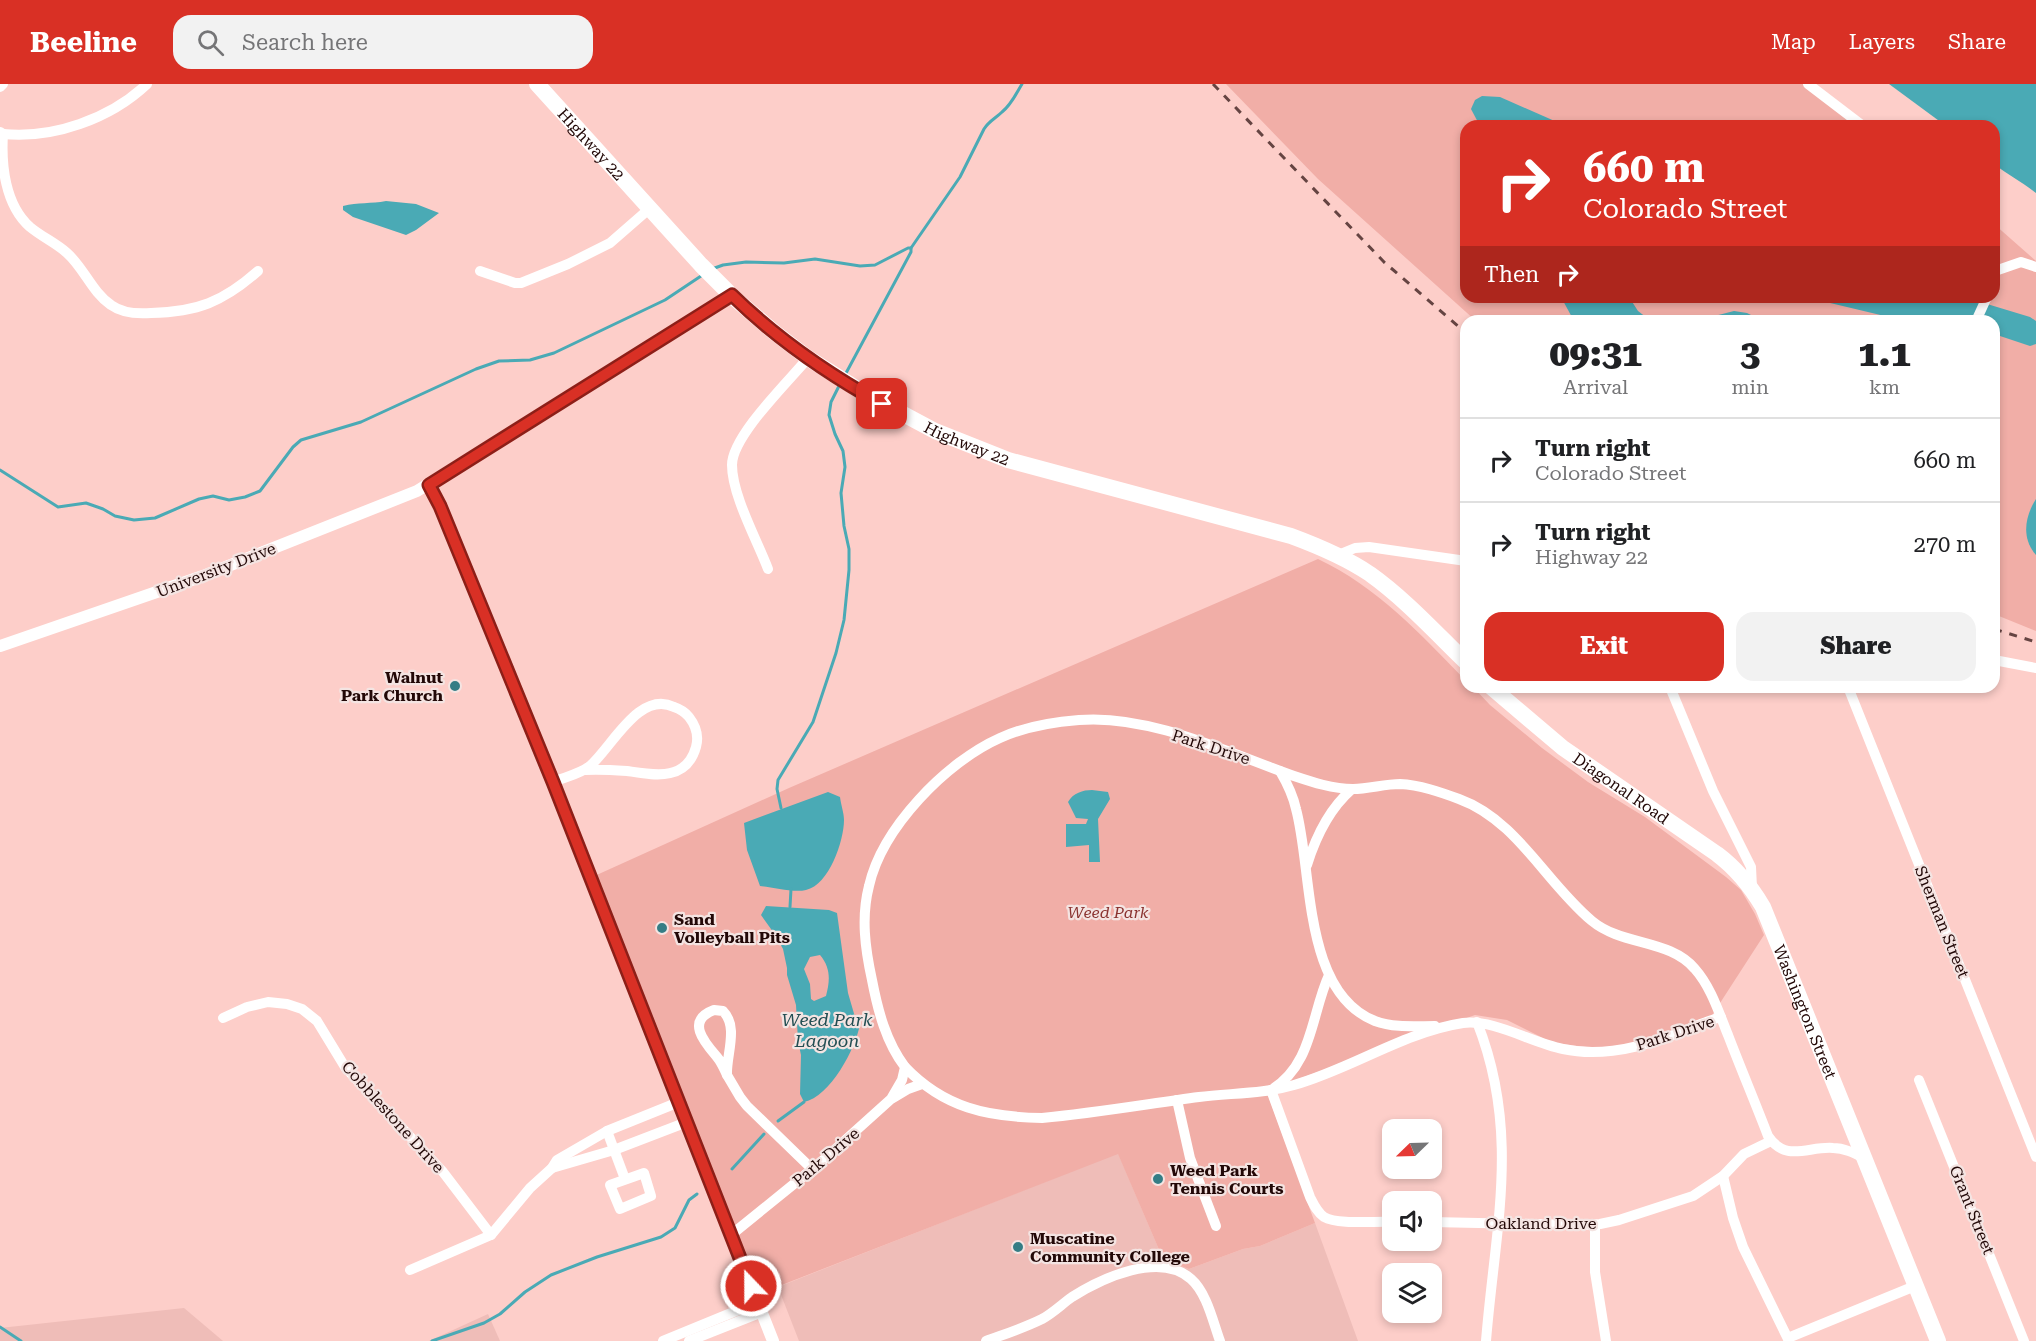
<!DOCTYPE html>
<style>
body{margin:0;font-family:"Roboto Serif",serif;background:#f2f2f2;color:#202124;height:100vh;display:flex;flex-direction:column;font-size:22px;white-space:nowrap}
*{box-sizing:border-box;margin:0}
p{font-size:20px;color:#757577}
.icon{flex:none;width:33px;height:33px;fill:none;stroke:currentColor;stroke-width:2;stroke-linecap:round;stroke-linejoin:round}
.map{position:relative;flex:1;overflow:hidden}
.sheet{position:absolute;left:1460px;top:231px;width:540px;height:378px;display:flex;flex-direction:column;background:#fff;border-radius:18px;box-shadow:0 3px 9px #0003}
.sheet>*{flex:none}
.banner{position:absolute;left:1460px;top:36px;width:540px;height:183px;border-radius:18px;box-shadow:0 3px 9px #0003;background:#d93025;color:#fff;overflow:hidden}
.needle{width:39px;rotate:247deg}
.tools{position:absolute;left:1382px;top:1035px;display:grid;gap:12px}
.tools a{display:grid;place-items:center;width:60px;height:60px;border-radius:12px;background:#fff;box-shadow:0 3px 9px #0003;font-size:30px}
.pin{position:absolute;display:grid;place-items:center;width:51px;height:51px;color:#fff;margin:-26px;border-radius:12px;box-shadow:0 3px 9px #0006}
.me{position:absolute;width:66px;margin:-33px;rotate:338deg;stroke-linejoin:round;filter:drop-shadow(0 0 4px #0008)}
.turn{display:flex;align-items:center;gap:21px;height:126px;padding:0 24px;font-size:27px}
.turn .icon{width:78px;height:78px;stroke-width:2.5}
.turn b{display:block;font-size:42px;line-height:51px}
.then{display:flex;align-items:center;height:57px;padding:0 24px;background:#0003;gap:12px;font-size:22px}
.eta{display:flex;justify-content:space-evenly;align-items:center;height:102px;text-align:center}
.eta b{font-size:36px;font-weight:800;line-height:42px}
.button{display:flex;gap:12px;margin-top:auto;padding:12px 24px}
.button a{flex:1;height:69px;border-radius:18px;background:#d93025;color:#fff;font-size:24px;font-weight:800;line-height:69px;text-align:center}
.button a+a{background:#f2f2f2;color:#202124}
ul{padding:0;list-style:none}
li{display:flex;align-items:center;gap:18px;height:84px;padding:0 24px;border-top:2px solid #e0e0e0}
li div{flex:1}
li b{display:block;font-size:22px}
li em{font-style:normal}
header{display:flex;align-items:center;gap:36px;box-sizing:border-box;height:84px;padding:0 30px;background:#d93025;color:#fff}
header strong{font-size:28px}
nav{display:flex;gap:33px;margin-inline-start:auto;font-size:21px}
.search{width:420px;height:54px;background:#f2f2f2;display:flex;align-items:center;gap:15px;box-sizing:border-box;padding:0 21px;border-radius:18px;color:#757577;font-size:22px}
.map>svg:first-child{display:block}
.built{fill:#efbdb8}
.green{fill:#f1aea7}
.water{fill:#4aaab5;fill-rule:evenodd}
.pier{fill:#fdcec9}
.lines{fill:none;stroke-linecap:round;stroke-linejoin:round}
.stream{stroke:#4aaab5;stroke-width:3}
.minor{stroke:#fff;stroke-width:10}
.tertiary{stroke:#fff;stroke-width:12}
.primary{stroke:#fff;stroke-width:16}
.rail{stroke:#654442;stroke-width:3;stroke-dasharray:8 8;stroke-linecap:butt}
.route-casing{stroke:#8d1f18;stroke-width:15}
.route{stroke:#d93025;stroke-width:10}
.poi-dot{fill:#357d85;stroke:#f4e4e2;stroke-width:2}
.labels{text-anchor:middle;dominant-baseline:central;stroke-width:4.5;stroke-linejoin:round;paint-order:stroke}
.street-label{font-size:16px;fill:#220807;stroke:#f4e4e2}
.poi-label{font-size:16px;font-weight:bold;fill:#220807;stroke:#f4e4e2;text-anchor:start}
.park-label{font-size:16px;font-style:italic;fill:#8b3330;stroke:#f4e4e2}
.water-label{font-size:18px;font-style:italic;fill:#234e53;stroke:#f4e4e2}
</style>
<header>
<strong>Beeline</strong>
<div class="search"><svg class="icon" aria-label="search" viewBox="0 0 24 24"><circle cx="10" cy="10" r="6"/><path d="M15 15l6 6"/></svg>Search here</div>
<nav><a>Map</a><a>Layers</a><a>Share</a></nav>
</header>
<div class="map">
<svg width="2036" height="1257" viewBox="0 0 2036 1257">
<rect width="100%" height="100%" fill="#fdcec9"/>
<g class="built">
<polygon points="1118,1069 1163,1175 1189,1185 1243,1165 1260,1162 1315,1139 1358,1257 799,1257 778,1203"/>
<polygon points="184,1224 223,1257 0,1257 0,1244"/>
<polygon points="488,1230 500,1257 429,1257"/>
</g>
<g class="green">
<polygon points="1226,0 1810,0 1866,42 1466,42 1466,213 1994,213 1994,140 2036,177 2036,547 1994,530 1994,237 1476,237 1318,95"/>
<path d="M1318,475C1377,503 1421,550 1465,596L1466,603H1473L1490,621L1542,664L1588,698L1645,733L1726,793L1741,806L1755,830L1764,851L1711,933L1637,960L1595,964L1553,959L1507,936L1475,931L1268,1006L1269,1014L1315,1139L1260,1162L1243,1165L1189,1185L1163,1175L1118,1070L756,1211L590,794L789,704Z"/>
</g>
<g class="water">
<path d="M1887,0H2036V109C2022,98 2008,91 1994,80V42H1943Z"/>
<polygon points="1482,12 1500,13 1566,42 1480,42 1471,25 1475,16"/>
<path d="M386,117L416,120L439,129L416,146L406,151L353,133L343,126V122C358,118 371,120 386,117Z"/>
<polygon points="1561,213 1629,213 1638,227 1651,237 1574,237"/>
<polygon points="1805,213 1964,213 2030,233 2036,237 2036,260 2030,262 1994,250 1994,237 1893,234"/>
<polygon points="1734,227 1747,229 1763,237 1695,237"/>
<path d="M2036,415V471C2021,454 2025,432 2036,415Z"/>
<path d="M1092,706L1108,708L1110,715L1098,735L1100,778H1089V761L1066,763V740H1086L1088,735L1076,734L1068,718C1073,709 1083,706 1092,706Z"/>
<path d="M828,708L840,713C841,721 844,729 844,736C844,757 829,801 806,806C793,809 774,803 760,802L747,766L744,739Z"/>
<path d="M766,822L829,826L837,829L848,909L855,933L860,940C856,964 830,1013 804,1018L800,1010L801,971L798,957L796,921L787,891V884L783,865L776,852L761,831ZM820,871C831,884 830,897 826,912L814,917L811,915L810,900L804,885L810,873Z"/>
</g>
<polygon class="pier" points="1884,0 1889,0 1946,42 1937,41"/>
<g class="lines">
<g class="stream">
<polyline points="712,185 723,181 746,178 784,179 815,175 860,182 875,181 908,164 911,164"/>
<path d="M845,291L911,168V164L960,93L984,45C989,37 996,34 1002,28C1011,21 1016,10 1022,0"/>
<polyline points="0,386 58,423 86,419 103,425 115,432 134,436 155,434 199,415 213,412 229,416 245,413 260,407 293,363 301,356 361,338 476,285 499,277 530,276 554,269 665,216 704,190"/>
<polyline points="781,724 777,705 778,696 813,638 836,569 844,536 849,486 849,465 844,442 841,409 845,383 843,367 835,350 829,331 831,318 839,302"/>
<polyline points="790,823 791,805"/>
<polyline points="778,1037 804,1018"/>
<polyline points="732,1085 764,1050"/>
<polyline points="0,1243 21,1257"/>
<polyline points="432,1257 484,1239 500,1230 525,1208 551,1191 597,1173 661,1153 675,1144 689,1116 697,1110"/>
</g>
<g class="minor">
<polyline points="1808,0 1863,42"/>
<polyline points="0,3 3,0"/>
<path d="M0,48L3,50C1,81 5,121 30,143C42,153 56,159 67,169C84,184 92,208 111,221C122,229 138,230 151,229C197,228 223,218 258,187"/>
<path d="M3,50C53,55 110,35 147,0"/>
<polyline points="1994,168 1994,191"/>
<polyline points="480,187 515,199 521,199 568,180 610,159 649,125"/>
<polyline points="1995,187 2021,178 2036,183"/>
<polyline points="1976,237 1987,213"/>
<polyline points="1338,471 1355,464 1369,463 1466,477"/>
<path d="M768,485C757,456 732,411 732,381C732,352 789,297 808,274"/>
<polyline points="1994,576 2036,584"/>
<polyline points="1670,603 1713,707 1751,783 1752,804"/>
<polyline points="1848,603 2036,1073"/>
<path d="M1280,687C1287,699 1293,711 1296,725C1313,787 1302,908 1375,937C1394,944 1415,942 1435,942"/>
<path d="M553,698C565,693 580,690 590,682C612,663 639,606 674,623C680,625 685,628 689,633C696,642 699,652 696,663C686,698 654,691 627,687C613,686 599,685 585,686"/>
<path d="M1307,781C1316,752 1329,725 1352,705"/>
<path d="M1329,891C1311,930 1313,981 1271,1006L1310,1113C1314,1121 1317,1128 1324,1133C1338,1141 1375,1137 1392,1138"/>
<path d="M714,926L723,927C739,943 726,971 727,991C724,985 722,979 717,973C705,959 685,937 714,926Z"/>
<polyline points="223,934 247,923 268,918 287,920 302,925 317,937 345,983 443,1088 491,1151"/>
<path d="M1477,938C1521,1049 1495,1144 1486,1257"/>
<path d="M905,983C944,1024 988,1033 1042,1034C1095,1029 1147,1020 1199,1013C1231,1009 1263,1010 1294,1001C1351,985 1404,948 1463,939C1494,935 1532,959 1563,965C1595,972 1631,966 1661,955C1681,949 1700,939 1721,933"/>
<polyline points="727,991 740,1013 747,1022 812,1085"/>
<polyline points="1919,996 2024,1257"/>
<polyline points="893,1014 908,1005 922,1000"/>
<polyline points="1177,1016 1190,1074 1216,1142"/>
<polyline points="607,1047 625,1095"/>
<polyline points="552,1084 614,1066 687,1038"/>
<polygon points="644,1089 651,1112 620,1125 610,1101"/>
<polyline points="1723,1092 1733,1134 1743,1163 1789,1257"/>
<polyline points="1431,1138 1580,1141 1600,1140 1619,1136 1693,1112 1723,1092 1744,1070 1771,1057"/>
<polyline points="1595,1141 1595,1188 1606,1257"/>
<path d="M731,1151L821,1078L891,1015L902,996L905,983C886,958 878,927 872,896C865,864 861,833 869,802C882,744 946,678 1000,654C1024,643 1053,638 1079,636C1149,630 1229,669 1294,692C1312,698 1333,705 1353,705C1369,705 1384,700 1400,700C1420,701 1440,708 1459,715C1517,736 1546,799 1592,837C1622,862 1670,855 1695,885C1711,903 1719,929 1728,951C1741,985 1755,1018 1768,1052C1786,1079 1808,1062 1833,1064C1844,1064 1854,1069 1864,1074"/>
<polyline points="410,1186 491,1151 530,1104 552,1084 557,1076 607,1047 679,1018"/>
<polyline points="1788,1254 1915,1202"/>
<polyline points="663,1257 758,1218"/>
<polyline points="689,1257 762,1228"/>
<path d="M986,1257C1005,1250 1024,1244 1042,1235C1053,1229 1062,1220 1072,1213C1102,1194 1160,1167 1191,1195C1207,1209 1213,1238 1220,1257"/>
</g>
<g class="tertiary">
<polyline points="429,401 440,422 553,698 773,1257"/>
<polyline points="0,562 203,492 417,407 731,211"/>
</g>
<g class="primary">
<path id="s1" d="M537,0L701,181L733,213L774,248L808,274L862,308L935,347L1008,376L1291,452C1318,462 1345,473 1370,490C1405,515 1435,548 1466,578"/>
<path id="s2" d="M1491,603L1563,664L1717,770C1737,785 1750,801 1763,823L1938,1257"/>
</g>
<g class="rail">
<polyline points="1213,0 1384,178 1466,249"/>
<polyline points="1994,545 2036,558"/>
</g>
</g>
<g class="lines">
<defs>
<path id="route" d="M751,1202L553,698L440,422L429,401L732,211C776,254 828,290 882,320"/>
</defs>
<use href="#route" class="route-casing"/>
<use href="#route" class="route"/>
</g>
<g class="poi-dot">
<circle cx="455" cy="602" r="6"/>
<circle cx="662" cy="844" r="6"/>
<circle cx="1158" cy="1095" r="6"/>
<circle cx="1018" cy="1163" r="6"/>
</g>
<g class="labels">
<g class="street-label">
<text stroke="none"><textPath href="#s1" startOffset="81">Highway 22</textPath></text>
<text stroke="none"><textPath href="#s1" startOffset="567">Highway 22</textPath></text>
<text transform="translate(216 486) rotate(-21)">University Drive</text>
<text transform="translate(1211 663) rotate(18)">Park Drive</text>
<text stroke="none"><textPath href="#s2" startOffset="165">Diagonal Road</textPath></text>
<text transform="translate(1942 838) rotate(68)">Sherman Street</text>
<text stroke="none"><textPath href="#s2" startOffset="465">Washington Street</textPath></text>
<text transform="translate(1675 949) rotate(-18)">Park Drive</text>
<text transform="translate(393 1033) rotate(48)">Cobblestone Drive</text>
<text transform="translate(826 1073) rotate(-40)">Park Drive</text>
<text transform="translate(1972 1126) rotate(68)">Grant Street</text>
<text x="1541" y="1139">Oakland Drive</text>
</g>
<g class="poi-label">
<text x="443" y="593" text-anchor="end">Walnut<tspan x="443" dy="18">Park Church</tspan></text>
<text x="674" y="835">Sand<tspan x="674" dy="18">Volleyball Pits</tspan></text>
<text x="1170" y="1086">Weed Park<tspan x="1170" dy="18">Tennis Courts</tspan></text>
<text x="1030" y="1154">Muscatine<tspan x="1030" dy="18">Community College</tspan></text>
</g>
<g class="park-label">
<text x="1108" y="828">Weed Park</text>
</g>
<g class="water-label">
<text x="827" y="935">Weed Park<tspan x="827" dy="21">Lagoon</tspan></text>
</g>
</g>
</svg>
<div class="tools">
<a><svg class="needle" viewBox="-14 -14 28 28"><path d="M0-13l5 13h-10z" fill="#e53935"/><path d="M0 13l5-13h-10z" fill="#757577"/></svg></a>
<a><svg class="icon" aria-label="sound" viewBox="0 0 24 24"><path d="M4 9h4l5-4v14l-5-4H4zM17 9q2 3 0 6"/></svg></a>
<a><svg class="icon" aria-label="layers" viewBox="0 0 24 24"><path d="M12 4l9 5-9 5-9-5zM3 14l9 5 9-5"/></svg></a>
</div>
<div class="pin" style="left:882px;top:320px;background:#d93025"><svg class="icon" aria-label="arrive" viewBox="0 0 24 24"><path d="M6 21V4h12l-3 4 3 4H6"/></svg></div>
<svg class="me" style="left:751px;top:1202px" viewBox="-20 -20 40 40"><circle r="17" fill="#d93025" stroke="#fff" stroke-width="3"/><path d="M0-11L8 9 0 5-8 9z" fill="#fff"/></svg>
<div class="banner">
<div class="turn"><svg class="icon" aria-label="right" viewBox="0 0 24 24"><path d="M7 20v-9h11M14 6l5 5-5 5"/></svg><div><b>660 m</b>Colorado Street</div></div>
<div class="then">Then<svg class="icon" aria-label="right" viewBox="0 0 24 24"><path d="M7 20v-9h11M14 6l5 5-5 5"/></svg></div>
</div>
<section class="sheet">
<div class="eta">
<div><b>09:31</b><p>Arrival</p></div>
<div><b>3</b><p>min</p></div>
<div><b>1.1</b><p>km</p></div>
</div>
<ul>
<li><svg class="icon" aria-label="right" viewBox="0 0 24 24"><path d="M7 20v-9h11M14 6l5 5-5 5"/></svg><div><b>Turn right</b><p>Colorado Street</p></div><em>660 m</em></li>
<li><svg class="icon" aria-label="right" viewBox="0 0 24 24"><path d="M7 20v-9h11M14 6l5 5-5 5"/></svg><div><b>Turn right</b><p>Highway 22</p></div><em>270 m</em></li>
</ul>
<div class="button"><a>Exit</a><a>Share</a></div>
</section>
</div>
